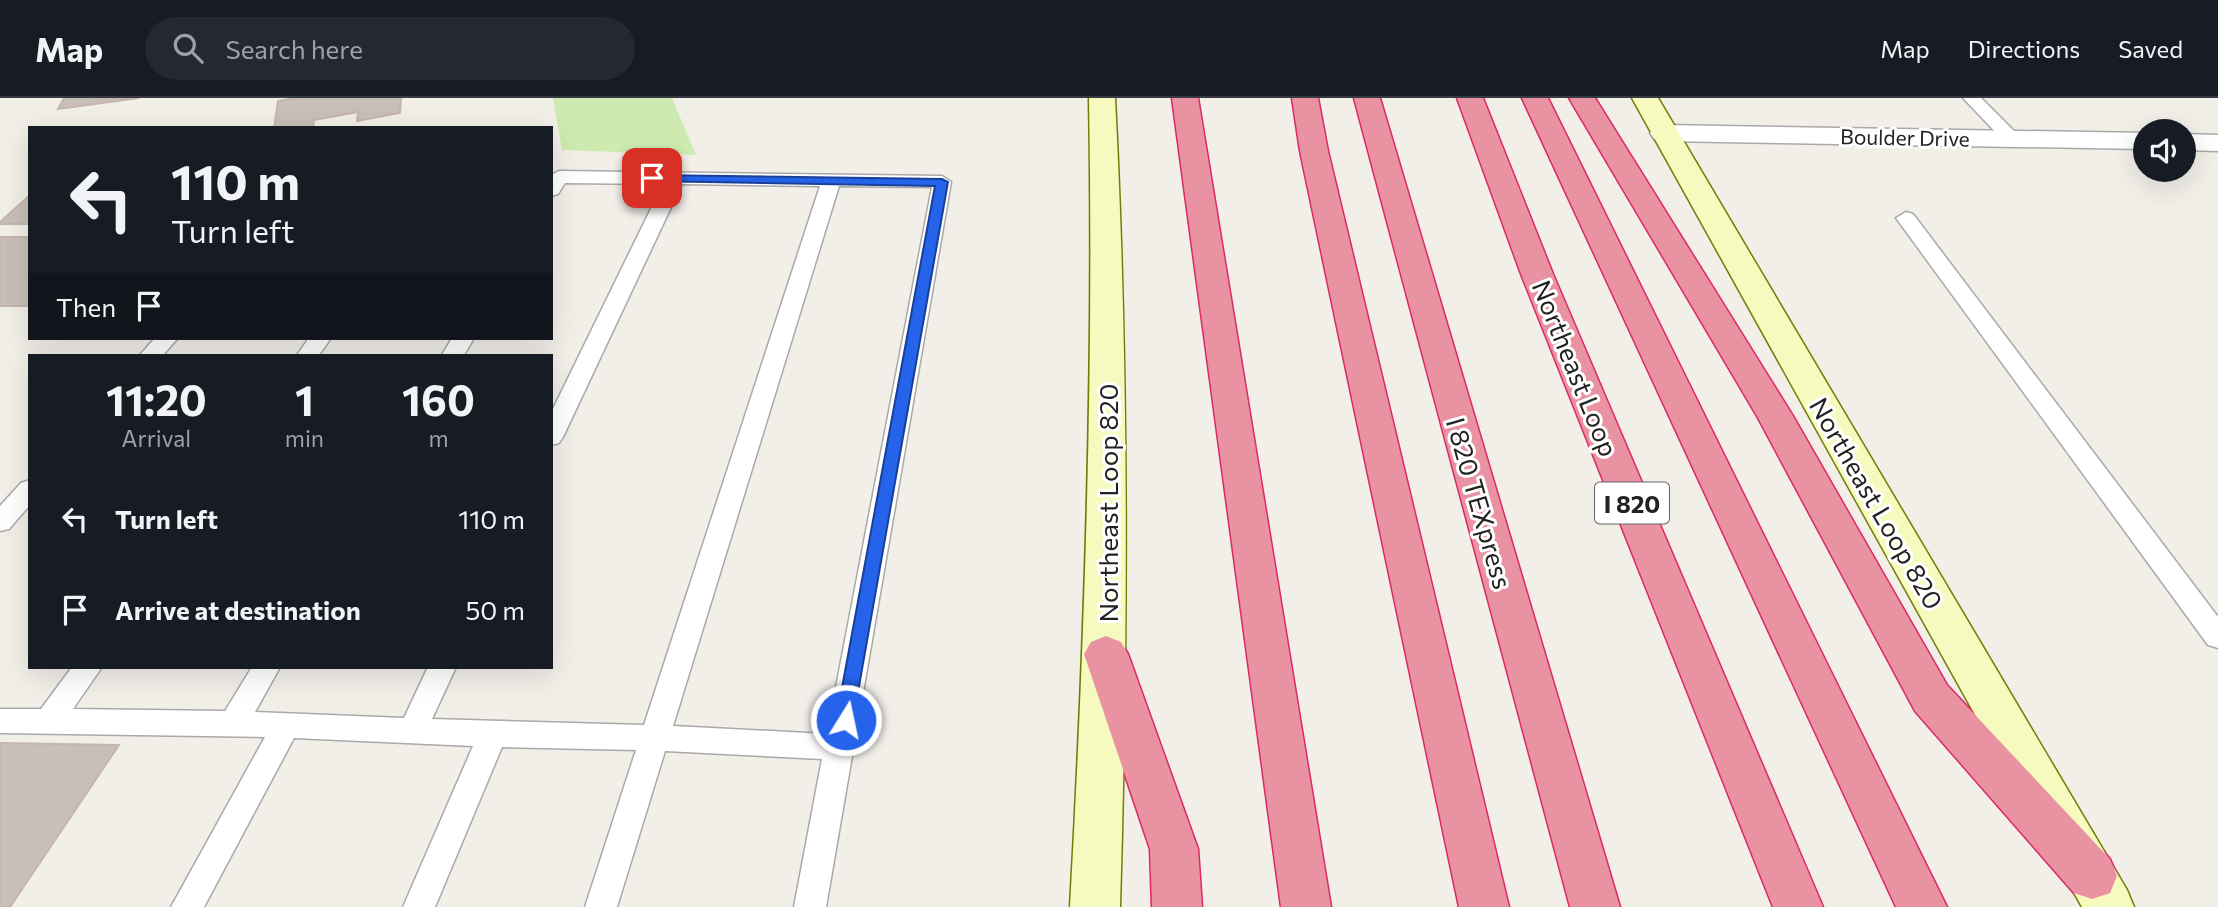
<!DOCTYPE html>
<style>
body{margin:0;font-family:Commissioner,sans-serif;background:#242831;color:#f1f3f6;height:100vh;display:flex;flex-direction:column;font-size:26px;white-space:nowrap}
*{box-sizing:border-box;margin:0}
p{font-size:23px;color:#9ea1a6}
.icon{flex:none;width:38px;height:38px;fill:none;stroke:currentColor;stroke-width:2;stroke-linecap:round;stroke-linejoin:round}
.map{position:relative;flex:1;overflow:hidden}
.side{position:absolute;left:28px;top:256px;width:525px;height:315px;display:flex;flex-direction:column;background:#171b24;border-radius:0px;box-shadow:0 7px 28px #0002}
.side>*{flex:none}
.guide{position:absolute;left:28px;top:28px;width:525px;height:214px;border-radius:0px;box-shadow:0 7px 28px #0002;background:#171b24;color:#f1f3f6;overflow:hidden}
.controls{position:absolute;left:2133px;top:21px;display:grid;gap:14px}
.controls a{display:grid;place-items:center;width:63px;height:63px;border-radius:50%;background:#171b24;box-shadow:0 7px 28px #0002;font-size:35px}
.pin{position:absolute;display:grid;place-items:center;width:60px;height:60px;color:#fff;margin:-30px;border-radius:14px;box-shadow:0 4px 10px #0006}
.me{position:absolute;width:77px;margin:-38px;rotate:10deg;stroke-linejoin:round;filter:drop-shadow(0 0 5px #0008)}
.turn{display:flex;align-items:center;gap:24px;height:147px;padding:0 28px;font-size:32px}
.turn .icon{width:91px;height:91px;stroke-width:2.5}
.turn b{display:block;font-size:49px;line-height:60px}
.then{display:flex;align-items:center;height:66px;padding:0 28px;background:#0003;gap:14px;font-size:26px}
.eta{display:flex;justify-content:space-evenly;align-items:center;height:119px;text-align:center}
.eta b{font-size:42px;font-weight:700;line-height:49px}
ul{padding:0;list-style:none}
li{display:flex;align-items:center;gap:21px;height:91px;padding:0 28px}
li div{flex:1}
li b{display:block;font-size:26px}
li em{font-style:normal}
header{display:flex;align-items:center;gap:42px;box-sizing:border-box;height:98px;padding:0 35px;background:#171b24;border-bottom:2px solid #363941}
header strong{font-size:33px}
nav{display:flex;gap:38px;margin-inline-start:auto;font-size:24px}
.search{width:490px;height:63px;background:#242831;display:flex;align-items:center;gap:18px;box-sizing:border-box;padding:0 24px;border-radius:38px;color:#9ea1a6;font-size:26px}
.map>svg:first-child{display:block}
.grass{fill:#cdebb0}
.building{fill:#c7bfb8;stroke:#c4b6ab;stroke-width:2}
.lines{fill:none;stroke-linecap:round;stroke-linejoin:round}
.service-casing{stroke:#a9a9a9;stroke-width:3}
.minor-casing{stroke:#a9a9a9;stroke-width:3}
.secondary-casing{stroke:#707d05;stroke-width:3}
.motorway-casing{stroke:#dc2a67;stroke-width:3}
.service{fill:#fff;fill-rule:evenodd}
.minor{fill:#fff;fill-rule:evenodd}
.secondary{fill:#f7fabf;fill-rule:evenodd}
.motorway{fill:#e892a2;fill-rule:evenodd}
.route{fill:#2563eb;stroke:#184099;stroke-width:2}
.labels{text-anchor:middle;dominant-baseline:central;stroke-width:6;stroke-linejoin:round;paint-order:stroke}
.far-street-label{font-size:21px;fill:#222;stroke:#fff}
.shield{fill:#fff;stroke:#646464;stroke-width:2}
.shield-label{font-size:24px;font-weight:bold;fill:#222}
.street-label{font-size:26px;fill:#222;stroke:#fff}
</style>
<header>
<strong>Map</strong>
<div class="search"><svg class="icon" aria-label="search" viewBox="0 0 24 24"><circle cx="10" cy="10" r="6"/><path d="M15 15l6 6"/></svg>Search here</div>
<nav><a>Map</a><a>Directions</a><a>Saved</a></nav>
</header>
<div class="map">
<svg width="2218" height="809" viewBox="0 0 2218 809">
<rect width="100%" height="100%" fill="#f2efe9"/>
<polygon class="grass" points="553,0 672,0 696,57 562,52"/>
<g class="building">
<polygon points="64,0 139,0 58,11"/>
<polygon points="294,0 401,0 400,15 357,23 358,14 314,22 313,30 274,30 278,3"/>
<polygon points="30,97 30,126 0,126 0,124"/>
<polygon points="0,139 30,139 29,208 0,208"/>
<polygon points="0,645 119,647 10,809 0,809"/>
</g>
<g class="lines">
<defs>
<g id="service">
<polygon points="1963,0 1981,0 2018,37 2021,41 2018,45 2006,45"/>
<path d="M559,73L942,78L951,84L826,809H794L822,661L665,653L617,809H585L636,652L502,649L435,809H403L473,648L294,640L204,809H171L265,639L0,635V611H41L72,569H102L73,611L225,613L252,569H280L255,614L404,620L428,569H456L432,621L644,627L820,88L682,86L563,339L559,345L551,347V315L663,86L565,85L558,96L551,98V77ZM839,88L932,89L827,636L673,628Z"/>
<polygon points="1906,114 1913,116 2218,519 2218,550 2208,547 1899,124 1896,120"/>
<polygon points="155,240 178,240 163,257 140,257"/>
<polygon points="309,240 331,240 319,257 297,257"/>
<polygon points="452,240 474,240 464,257 442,257"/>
<polygon points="30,382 30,407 9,431 0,433 0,408 21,385"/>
</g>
<g id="minor">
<polygon points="1664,27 2146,35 2146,51 1664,43 1654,41 1650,35 1654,29"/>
<polygon points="2184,36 2218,37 2218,53 2184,52"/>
</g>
<g id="secondary">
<path d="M1089,0H1115C1129,270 1128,539 1120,809H1070C1085,539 1094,270 1089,0Z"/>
<polygon points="1632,0 1658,0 2127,792 2134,809 2082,809"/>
</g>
<g id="motorway">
<polygon points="1172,0 1198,0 1331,809 1281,809"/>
<polygon points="1292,0 1318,0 1328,53 1509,809 1459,809 1300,53"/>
<polygon points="1354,0 1380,0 1620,809 1570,809"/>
<polygon points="1457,0 1483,0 1553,176 1823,809 1773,809 1521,176"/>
<polygon points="1522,0 1548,0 1947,809 1896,809"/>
<polygon points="1569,0 1595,0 1793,318 1947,587 2110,761 2117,778 2110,795 2092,801 2074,795 1915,613 1757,318"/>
<polygon points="1106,538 1121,544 1128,556 1198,751 1202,809 1152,809 1150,751 1084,556 1091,544"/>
</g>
</defs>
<use href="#service" class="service-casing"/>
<use href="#minor" class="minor-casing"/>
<use href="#secondary" class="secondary-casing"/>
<use href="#motorway" class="motorway-casing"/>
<use href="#service" class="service"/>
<use href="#minor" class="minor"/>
<use href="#secondary" class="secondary"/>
<use href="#motorway" class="motorway"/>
</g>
<polygon class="route" points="652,77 942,81 948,84 852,628 846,630 839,628 836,622 935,88 647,83 647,78"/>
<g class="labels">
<g class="far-street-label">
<text transform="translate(1905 39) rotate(1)">Boulder Drive</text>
</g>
<rect class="shield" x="1595" y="384.5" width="74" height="41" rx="5"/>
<g class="shield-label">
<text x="1632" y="405">I 820</text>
</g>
<g class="street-label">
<text transform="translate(1576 270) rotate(68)">Northeast Loop</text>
<text transform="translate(1107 405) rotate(-90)">Northeast Loop 820</text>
<text transform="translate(1480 405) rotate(74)">I 820 TEXpress</text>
<text transform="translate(1877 405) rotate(60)">Northeast Loop 820</text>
</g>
</g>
</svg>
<div class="controls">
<a><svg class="icon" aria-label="sound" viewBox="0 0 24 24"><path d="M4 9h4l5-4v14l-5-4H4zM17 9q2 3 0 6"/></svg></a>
</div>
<div class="pin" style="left:652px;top:80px;background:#d93025"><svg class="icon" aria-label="arrive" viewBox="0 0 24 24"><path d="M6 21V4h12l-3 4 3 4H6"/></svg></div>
<svg class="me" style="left:846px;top:622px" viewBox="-20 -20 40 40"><circle r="17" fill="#2563eb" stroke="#fff" stroke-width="3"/><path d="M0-11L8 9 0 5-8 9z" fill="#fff"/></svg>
<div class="guide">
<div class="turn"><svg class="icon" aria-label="left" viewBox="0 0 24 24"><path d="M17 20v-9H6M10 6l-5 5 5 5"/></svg><div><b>110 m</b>Turn left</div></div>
<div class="then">Then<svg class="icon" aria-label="arrive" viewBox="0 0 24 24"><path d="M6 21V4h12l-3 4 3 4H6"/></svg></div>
</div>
<section class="side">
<div class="eta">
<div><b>11:20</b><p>Arrival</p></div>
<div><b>1</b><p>min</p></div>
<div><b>160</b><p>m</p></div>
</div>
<ul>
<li><svg class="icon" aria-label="left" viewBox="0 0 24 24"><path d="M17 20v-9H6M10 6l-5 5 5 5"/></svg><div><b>Turn left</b></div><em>110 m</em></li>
<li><svg class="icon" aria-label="arrive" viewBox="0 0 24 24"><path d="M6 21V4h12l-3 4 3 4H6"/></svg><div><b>Arrive at destination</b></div><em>50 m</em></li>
</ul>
</section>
</div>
